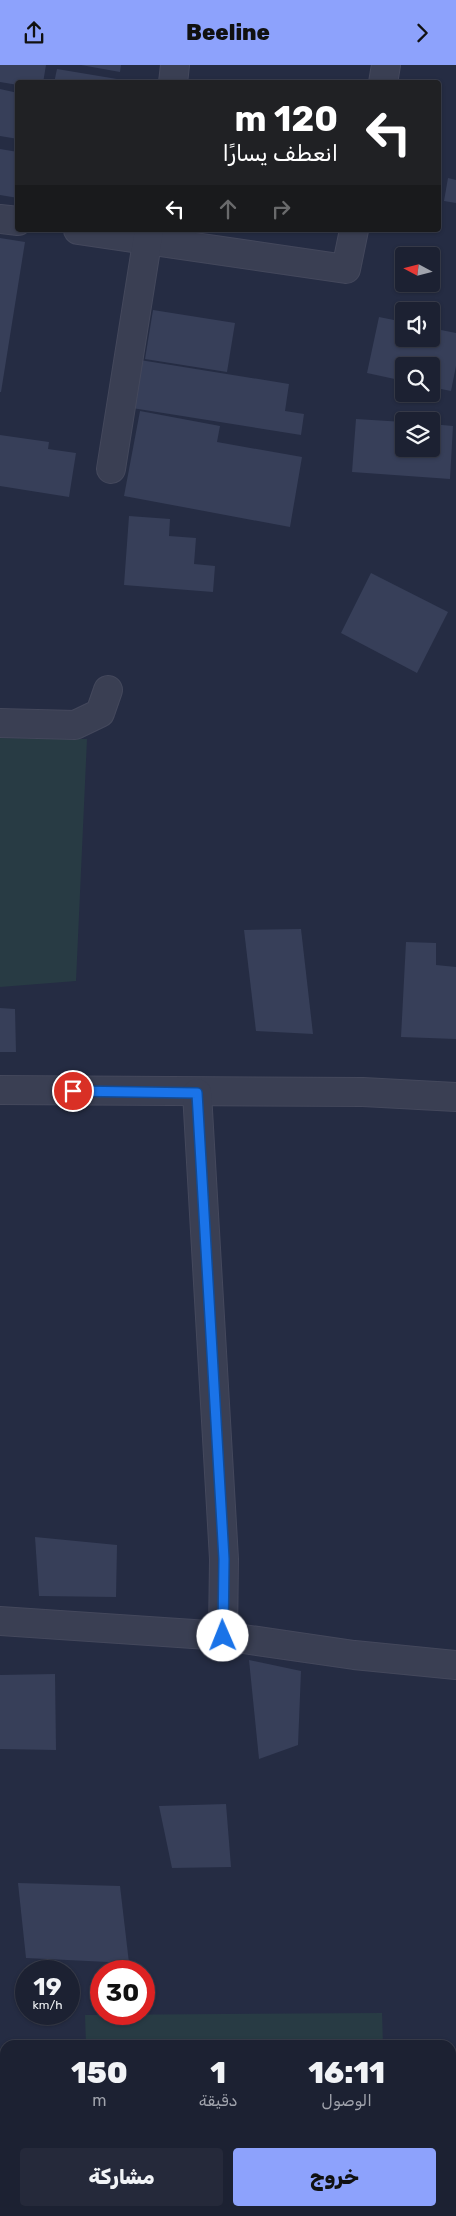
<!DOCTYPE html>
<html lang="ar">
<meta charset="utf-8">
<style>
body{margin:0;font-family:Rubik,Cairo,sans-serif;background:#25293a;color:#f1f3f6;direction:rtl;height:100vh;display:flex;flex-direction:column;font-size:19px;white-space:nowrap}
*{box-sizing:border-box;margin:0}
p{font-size:16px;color:#a0a3ac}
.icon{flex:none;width:28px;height:28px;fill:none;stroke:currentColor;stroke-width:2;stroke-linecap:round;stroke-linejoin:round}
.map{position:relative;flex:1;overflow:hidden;direction:ltr}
.side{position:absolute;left:0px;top:1975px;width:456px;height:176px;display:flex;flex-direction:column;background:#1c2132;border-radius:15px 15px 0 0;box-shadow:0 1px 4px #0004,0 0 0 1px #3a3e4d;direction:rtl}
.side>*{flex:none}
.top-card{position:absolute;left:15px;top:15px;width:426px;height:152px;border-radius:5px;box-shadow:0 1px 4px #0004,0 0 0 1px #3a3e4d;direction:rtl;background:#202124;color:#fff;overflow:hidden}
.needle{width:32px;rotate:277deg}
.tools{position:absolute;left:395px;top:182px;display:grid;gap:10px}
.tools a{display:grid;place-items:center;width:45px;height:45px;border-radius:5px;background:#1c2132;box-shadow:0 1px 4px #0004,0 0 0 1px #3a3e4d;font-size:25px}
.speed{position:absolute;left:15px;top:1895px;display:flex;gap:10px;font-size:25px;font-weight:700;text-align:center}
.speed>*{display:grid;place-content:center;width:65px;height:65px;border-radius:50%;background:#1c2132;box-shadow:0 1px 4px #0004,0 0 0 1px #3a3e4d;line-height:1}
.speed small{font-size:12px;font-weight:400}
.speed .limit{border:8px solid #d22;background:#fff;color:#111}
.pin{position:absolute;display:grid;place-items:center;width:42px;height:42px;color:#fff;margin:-21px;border:2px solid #fff;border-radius:50%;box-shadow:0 1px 5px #0007}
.me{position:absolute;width:55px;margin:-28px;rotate:359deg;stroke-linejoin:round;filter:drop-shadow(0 0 4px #0008)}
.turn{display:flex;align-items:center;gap:18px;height:105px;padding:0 20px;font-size:22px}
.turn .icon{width:65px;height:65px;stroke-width:2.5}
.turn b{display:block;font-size:35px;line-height:42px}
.lanes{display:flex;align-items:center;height:48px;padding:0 20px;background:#0003;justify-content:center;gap:25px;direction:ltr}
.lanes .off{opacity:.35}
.eta{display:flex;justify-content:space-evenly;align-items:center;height:85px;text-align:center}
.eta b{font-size:30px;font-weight:800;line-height:35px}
.button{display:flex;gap:10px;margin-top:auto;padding:10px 20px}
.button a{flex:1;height:58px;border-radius:5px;background:#8da2fc;color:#111;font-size:20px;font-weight:800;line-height:58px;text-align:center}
.button a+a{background:#25293a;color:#f1f3f6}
header{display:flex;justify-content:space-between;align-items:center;height:65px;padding:0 20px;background:#8da2fc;color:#111;font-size:22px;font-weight:800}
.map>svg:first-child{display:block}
.green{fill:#283b44}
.building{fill:#373f59}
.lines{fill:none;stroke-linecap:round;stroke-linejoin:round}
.minor-casing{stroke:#44485c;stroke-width:30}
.minor{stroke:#3a3f53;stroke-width:28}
.route-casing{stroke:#114b97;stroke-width:12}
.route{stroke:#1a73e8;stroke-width:9}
</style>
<header><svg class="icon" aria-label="forward" viewBox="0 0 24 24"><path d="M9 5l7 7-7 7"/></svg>Beeline<svg class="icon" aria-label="share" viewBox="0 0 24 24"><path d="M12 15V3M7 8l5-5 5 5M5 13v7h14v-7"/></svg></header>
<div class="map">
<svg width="456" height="2151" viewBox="0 0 456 2151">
<rect width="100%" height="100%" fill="#252c43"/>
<g class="green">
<polygon points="0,673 87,674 76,916 0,922"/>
<polygon points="382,1948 383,1980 86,1980 85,1950"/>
<rect x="90" y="2146" width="298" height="5"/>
</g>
<g class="building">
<polygon points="0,0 46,0 43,18 18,18 18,20 0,17"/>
<polygon points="81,0 121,0 120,7"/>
<polygon points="57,4 129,16 129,18 54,18"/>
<polygon points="0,24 18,28 18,74 0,71"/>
<polygon points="0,84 18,87 18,133 0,130"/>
<polygon points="448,113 456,115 456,138 444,136"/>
<polygon points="0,173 25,177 1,327 0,327"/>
<polygon points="153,245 235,258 227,307 145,294"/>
<polygon points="379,252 404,257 404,274 431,274 431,263 456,268 456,301 451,326 431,322 431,301 404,301 404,316 367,308"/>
<polygon points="140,295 289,319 285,346 304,349 301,370 132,343"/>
<polygon points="140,346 220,361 217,377 302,392 290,462 124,431"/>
<polygon points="356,354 404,357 404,384 431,384 431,359 453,361 450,414 352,407"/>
<polygon points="0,370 49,377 48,384 76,388 69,432 0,421"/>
<polygon points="129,451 170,454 169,471 196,473 194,499 215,501 213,527 124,520"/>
<polygon points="371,508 448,547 417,608 341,568"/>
<polygon points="301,864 313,969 256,966 244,865"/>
<polygon points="406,877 436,878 436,900 456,902 456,974 401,972"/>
<polygon points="0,943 15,944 16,987 0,987"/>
<polygon points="35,1472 117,1480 116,1532 39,1531"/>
<polygon points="249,1595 301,1606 298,1680 259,1694"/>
<polygon points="55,1609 56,1685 0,1684 0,1610"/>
<polygon points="226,1739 231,1802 172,1803 159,1741"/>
<polygon points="18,1818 120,1821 129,1898 26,1893"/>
</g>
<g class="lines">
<defs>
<g id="minor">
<polyline points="173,18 175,0"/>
<polyline points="383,18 386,0"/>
<polyline points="0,154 18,156"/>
<polyline points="78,165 346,204 354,165"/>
<polyline points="111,404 149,165"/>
<polyline points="0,658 75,660 100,648 108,625"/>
<polyline points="0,1025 363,1027 456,1032"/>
<polyline points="197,1028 224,1494 223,1571 354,1590 456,1600"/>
<polyline points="0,1556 223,1571"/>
</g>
</defs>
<use href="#minor" class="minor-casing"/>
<use href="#minor" class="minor"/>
</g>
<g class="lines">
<defs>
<polyline id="route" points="73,1026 197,1028 224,1494 223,1571"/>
</defs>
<use href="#route" class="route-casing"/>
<use href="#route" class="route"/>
</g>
</svg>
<div class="tools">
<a><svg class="needle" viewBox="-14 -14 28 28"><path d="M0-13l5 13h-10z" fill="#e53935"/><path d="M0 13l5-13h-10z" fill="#a0a3ac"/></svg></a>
<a><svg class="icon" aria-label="sound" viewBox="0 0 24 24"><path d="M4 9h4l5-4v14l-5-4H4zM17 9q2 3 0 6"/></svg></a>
<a><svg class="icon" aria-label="search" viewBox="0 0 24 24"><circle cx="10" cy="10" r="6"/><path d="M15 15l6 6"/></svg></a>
<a><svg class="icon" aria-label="layers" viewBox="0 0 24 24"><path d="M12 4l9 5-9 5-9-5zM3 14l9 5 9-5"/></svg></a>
</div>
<div class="speed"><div>19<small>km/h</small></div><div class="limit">30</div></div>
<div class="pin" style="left:73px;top:1026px;background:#d93025"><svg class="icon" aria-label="arrive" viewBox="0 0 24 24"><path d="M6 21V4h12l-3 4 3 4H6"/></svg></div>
<svg class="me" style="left:223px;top:1571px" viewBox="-20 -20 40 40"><circle r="19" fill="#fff"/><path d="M0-13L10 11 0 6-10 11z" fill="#1a73e8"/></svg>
<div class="top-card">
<div class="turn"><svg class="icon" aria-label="left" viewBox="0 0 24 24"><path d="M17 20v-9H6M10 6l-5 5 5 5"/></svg><div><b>120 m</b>انعطف يسارًا</div></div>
<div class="lanes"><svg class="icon" aria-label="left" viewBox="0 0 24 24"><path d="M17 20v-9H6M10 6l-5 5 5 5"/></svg><svg class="icon off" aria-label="ahead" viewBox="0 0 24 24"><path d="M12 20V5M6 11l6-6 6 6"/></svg><svg class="icon off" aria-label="right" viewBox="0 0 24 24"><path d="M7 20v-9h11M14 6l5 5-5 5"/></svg></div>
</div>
<section class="side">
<div class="eta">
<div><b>16:11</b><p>الوصول</p></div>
<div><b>1</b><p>دقيقة</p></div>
<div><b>150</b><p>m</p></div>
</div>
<div class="button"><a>خروج</a><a>مشاركة</a></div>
</section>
</div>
